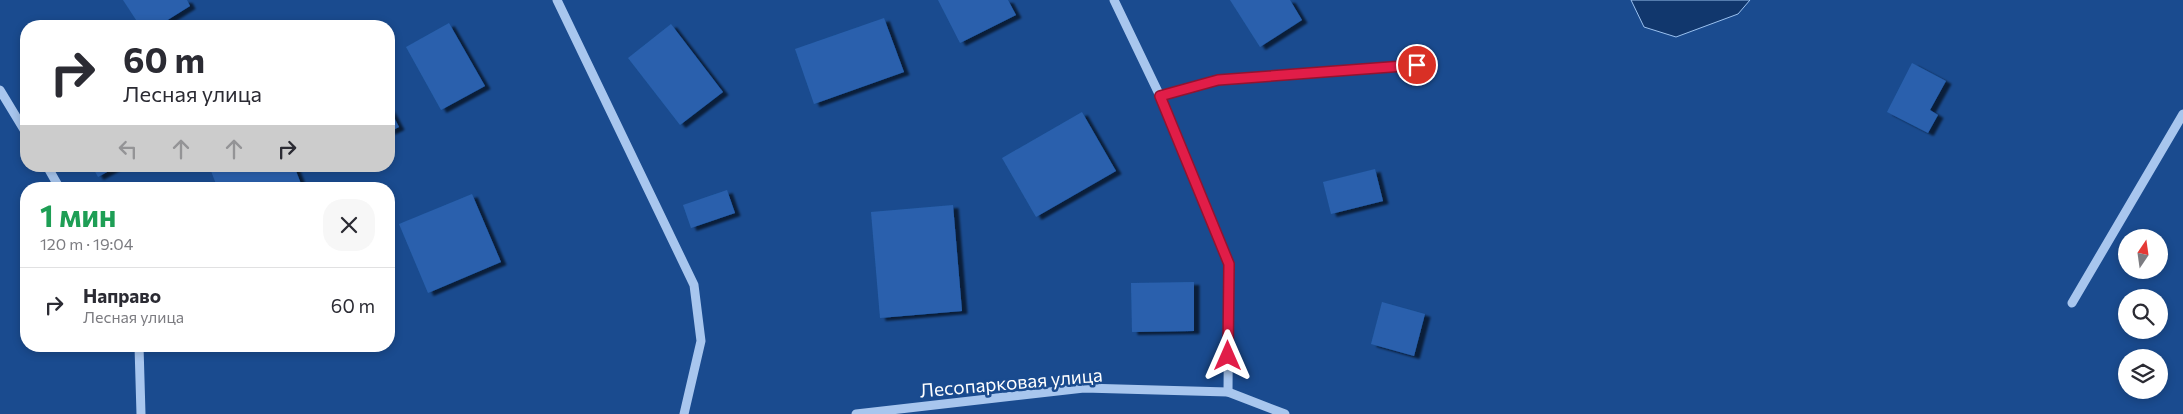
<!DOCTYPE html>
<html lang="ru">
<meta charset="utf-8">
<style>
body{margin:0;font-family:Commissioner,sans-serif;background:#f7f7f7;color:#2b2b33;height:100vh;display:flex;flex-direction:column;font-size:19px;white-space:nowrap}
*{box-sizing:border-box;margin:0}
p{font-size:16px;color:#7c7c81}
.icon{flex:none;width:28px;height:28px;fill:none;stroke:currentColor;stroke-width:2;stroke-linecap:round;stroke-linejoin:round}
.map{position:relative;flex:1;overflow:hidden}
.sheet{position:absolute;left:20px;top:182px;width:375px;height:170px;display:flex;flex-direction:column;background:#fff;border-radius:20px;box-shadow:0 2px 8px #0003}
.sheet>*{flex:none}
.top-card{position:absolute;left:20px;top:20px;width:375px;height:152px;border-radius:20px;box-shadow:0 2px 8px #0003;background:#fff;color:#2b2b33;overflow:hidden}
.needle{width:32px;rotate:13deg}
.tools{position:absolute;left:2118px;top:229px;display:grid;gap:10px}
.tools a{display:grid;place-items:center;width:50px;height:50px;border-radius:50%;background:#fff;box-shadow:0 2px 8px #0003;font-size:25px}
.pin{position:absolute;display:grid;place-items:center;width:42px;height:42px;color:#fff;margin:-21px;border:2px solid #fff;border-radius:50%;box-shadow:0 1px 5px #0007}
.me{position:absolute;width:55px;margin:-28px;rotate:0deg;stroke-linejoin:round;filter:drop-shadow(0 0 4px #0008)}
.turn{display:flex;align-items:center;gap:18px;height:105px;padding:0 20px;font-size:22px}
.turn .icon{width:65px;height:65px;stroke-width:2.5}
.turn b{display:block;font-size:35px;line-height:42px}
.lanes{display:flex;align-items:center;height:48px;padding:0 20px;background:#0003;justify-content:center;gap:25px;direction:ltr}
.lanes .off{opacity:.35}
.round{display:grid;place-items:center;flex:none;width:52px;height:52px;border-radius:20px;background:#f7f7f7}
.headline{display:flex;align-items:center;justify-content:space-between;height:85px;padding:0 20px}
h1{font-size:30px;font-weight:700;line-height:38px;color:#1e9e55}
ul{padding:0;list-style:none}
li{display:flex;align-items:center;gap:15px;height:75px;padding:0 20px;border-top:1px solid #e1e1e2}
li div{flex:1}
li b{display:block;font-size:19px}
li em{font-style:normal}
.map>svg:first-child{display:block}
.water{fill:#11376d;stroke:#9ac1f0}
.building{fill:#2961ad;filter:url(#shadow)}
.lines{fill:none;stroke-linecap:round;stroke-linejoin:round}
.minor{stroke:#a8c6ee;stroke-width:9}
.route-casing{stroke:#92132f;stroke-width:12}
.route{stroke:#e11d48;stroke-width:9}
.labels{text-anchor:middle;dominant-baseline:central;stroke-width:5;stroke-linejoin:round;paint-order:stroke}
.street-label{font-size:19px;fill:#fff;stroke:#1a4b8f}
</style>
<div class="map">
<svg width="2183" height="414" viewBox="0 0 2183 414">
<defs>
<filter id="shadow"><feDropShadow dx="5.5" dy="3" stdDeviation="1" flood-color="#0009"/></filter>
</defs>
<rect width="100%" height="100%" fill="#1a4b8f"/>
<polygon class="water" points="1631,0 1750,0 1738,14 1676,37 1644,27"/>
<g class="building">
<polygon points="123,0 187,0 190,6 158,26 140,26"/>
<polygon points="938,0 1008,0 1016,15 960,43"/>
<polygon points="1230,0 1290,0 1302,20 1260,47"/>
<polygon points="884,18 904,72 814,104 795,49"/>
<polygon points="449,23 485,86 441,110 406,47"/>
<polygon points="671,24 723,92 680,125 628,58"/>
<polygon points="1912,63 1946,81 1930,110 1938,115 1928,133 1887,112"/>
<polygon points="389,108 399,127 389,132"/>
<polygon points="1082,112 1116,171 1036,217 1002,158"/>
<polygon points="92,166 118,166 98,177"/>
<polygon points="209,166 294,166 303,189 218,189"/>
<polygon points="1375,169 1383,201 1331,214 1323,182"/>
<polygon points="727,190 735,213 691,228 683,205"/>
<polygon points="472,194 501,262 428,293 399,224"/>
<polygon points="953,205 962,311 880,318 871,212"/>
<polygon points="1194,282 1194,331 1132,332 1131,283"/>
<polygon points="1382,302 1425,314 1414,356 1371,344"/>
</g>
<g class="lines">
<g class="minor">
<polyline points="557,0 694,285 701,341 684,414"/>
<polyline points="1114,0 1160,96 1229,264 1228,392"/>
<polyline points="0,90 26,133"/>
<polyline points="1160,96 1218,80 1417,65"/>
<polyline points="47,166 60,189"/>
<polyline points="2072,303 2183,114"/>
<polyline points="139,346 141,414"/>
<polyline points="856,414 1084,388 1228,392 1285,414"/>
</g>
</g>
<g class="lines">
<defs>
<polyline id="route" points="1228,356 1229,264 1160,96 1218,80 1417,65"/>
</defs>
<use href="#route" class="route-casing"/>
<use href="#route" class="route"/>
</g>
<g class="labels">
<g class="street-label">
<text transform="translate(1011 382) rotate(-5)">Лесопарковая улица</text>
</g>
</g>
</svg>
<div class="tools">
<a><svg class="needle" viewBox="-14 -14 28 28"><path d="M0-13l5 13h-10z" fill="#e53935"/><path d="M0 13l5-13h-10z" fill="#7c7c81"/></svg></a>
<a><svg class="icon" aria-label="search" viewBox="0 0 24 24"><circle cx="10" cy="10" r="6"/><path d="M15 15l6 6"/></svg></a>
<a><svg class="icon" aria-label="layers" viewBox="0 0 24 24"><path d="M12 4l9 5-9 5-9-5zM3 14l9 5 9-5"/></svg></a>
</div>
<div class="pin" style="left:1417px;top:65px;background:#d93025"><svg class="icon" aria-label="arrive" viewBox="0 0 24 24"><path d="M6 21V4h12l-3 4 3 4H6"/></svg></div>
<svg class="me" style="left:1228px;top:356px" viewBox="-20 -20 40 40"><path d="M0-17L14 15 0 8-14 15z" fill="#e11d48" stroke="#fff" stroke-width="4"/></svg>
<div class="top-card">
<div class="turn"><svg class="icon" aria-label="right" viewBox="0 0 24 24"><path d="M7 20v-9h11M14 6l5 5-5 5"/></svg><div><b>60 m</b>Лесная улица</div></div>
<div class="lanes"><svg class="icon off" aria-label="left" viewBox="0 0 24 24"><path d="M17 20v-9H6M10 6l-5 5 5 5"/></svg><svg class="icon off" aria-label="ahead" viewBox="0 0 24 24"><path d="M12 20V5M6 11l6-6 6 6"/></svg><svg class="icon off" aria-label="ahead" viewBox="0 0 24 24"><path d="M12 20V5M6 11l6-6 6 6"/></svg><svg class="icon" aria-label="right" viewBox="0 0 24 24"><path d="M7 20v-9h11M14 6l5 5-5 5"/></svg></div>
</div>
<section class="sheet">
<div class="headline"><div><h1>1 мин</h1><p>120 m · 19:04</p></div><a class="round"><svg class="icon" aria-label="close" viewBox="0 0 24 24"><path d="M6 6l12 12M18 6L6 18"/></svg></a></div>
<ul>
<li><svg class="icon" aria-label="right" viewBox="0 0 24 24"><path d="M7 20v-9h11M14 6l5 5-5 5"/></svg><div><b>Направо</b><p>Лесная улица</p></div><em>60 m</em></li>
</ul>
</section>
</div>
